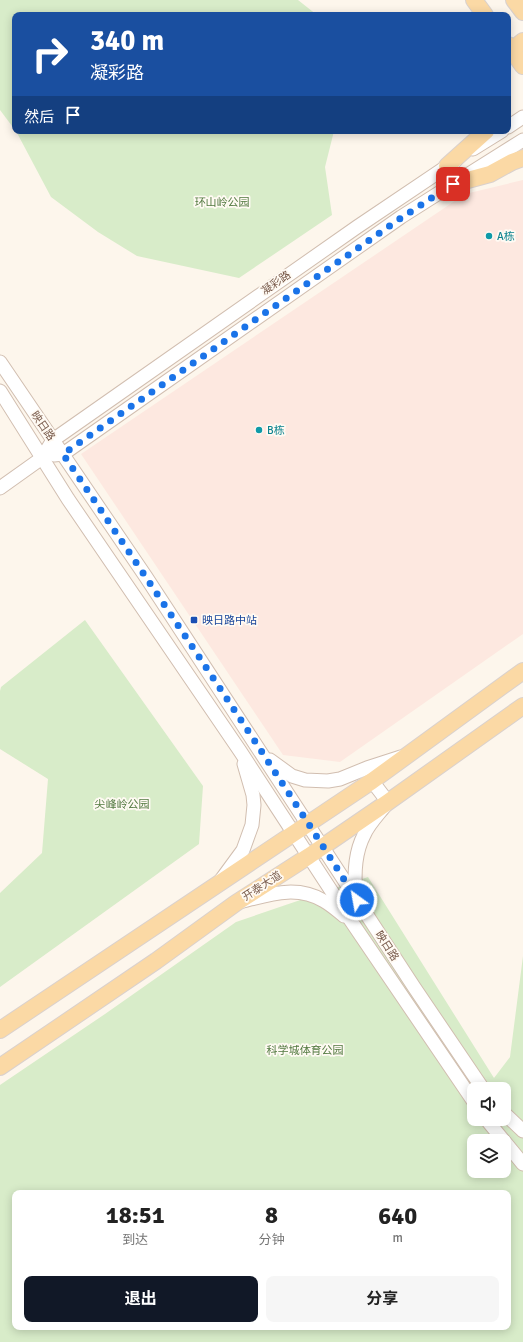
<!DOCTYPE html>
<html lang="zh">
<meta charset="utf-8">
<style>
body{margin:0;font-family:Signika,"Noto Sans SC",sans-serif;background:#f6f6f6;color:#222;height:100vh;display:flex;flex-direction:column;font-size:15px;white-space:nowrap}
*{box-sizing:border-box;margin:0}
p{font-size:13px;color:#767676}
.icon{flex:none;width:22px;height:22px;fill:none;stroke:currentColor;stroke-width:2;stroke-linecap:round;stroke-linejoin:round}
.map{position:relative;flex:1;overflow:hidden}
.sheet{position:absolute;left:12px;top:1190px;width:499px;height:140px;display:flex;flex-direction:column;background:#fff;border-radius:8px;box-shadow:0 2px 10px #0003}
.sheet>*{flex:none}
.banner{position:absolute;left:12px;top:12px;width:499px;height:122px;border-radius:8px;box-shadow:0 2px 10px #0003;background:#1a4fa0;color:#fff;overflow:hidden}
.buttons{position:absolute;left:467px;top:1082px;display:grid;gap:8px}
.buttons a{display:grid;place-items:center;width:44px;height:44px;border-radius:8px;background:#fff;box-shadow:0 2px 10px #0003;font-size:20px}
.pin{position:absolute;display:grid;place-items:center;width:34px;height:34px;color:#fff;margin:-17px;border-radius:8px;box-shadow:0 2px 6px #0006}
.me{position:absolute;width:44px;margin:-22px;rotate:328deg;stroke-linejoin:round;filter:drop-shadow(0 0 3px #0008)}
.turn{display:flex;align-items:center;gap:14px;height:84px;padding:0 12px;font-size:18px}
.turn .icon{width:52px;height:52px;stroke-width:2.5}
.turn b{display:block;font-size:28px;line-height:34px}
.then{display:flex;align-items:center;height:38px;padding:0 12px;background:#0003;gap:8px;font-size:15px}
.eta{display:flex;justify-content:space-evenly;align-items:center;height:68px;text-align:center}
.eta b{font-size:24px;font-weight:700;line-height:28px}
.primary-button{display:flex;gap:8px;margin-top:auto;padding:8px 12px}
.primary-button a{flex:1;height:46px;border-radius:8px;background:#111827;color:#fff;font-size:16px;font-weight:700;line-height:46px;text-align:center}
.primary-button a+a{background:#f6f6f6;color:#222}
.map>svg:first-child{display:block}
.commercial{fill:#fde8e0}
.green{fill:#d8ecc9;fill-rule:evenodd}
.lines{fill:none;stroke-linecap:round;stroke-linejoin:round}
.minor-casing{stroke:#d1beb0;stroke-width:15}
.major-casing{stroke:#dad1cd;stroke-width:18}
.minor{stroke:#fff;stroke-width:13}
.major{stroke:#fbd9a5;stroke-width:16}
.route{stroke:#1a73e8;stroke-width:7;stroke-dasharray:0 12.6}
.culture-dot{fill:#0f9aa8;stroke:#fffaf3;stroke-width:1.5}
.transit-dot{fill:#1a4fb4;stroke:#fffaf3;stroke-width:1.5}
.labels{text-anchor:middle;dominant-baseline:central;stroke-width:3.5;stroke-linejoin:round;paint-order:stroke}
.park-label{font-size:11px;fill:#537a41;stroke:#fffaf3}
.culture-label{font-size:11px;fill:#0d838f;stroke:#fffaf3;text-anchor:start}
.street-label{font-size:11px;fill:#7a5c4d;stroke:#fffaf3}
.transit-label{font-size:11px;fill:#164399;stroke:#fffaf3;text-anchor:start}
</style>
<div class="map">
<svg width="523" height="1342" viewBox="0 0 523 1342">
<rect width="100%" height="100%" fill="#fdf6ec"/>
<polygon class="commercial" points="523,180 523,634 340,762 283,755 81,454 465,194"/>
<g class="green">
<polygon points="0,0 298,0 317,15 15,15 15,130 0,110"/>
<polygon points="16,131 334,131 325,167 332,215 239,278 137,256 98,232 51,197"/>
<polygon points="85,620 203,786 199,844 0,987 0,893 42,853 48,779 0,749 0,691 1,687"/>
<path d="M368,877L494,1078L510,1057L523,956V1342H0V1085L105,1014L236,922ZM474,1089H504V1119H474ZM474,1141H504V1171H474ZM15,1193H508V1327H15Z"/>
</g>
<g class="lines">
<defs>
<g id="minor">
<polyline points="508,127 523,117"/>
<polyline points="473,149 502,131"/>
<polyline points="0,362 146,577 414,987 483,1089"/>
<polyline points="0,391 68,499 240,751 351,921 474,1102"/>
<polyline points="54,455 63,454 401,217 453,184 523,140"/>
<polyline points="0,488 42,458 53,440 357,227 455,161"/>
<polyline points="270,760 292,776 305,780 328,781 340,779 367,768 401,757"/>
<polyline points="221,880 243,850 252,825 254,805 253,795 244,764"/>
<path d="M356,896C354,876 354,854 364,835C369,823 380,813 388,802L372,781"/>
<path d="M243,901C271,894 297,885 324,901C331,905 338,911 344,916"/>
<polyline points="504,1113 523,1131"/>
<polyline points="486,1119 504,1141"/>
<polyline points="504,1141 523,1164"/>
</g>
<g id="major">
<polyline points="474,0 485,15"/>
<polyline points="514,0 523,12"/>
<polyline points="508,45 523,66"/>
<polyline points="512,50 523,41"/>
<polyline points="447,166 486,131"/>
<polyline points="453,184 490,174 512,162 523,158"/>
<polyline points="0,1030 372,781 523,671"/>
<polyline points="0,1067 156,961 236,903 309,856 388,802 523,706"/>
</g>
</defs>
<use href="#minor" class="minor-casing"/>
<use href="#major" class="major-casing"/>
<use href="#minor" class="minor"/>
<use href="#major" class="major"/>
</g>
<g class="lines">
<path class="route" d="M357,900C262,749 162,601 63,454L401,218L453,184"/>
</g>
<g class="culture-dot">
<circle cx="489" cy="236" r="4"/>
<circle cx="259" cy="430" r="4"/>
</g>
<rect class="transit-dot" x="190" y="616" width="8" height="8" rx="2"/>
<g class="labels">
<g class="park-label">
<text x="222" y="202">环山岭公园</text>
<text x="122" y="804">尖峰岭公园</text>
<text x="305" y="1050">科学城体育公园</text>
</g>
<g class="culture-label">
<text x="497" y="236">A栋</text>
<text x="267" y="430">B栋</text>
</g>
<g class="street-label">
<text transform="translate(276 283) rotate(-35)">凝彩路</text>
<text transform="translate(43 426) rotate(55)">映日路</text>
<text transform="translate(262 886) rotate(-33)">开泰大道</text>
<text transform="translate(387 946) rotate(57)">映日路</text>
</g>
<g class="transit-label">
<text x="202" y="620">映日路中站</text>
</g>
</g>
</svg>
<div class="buttons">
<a><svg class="icon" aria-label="sound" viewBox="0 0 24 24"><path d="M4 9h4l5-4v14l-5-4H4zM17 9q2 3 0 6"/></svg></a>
<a><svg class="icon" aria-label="layers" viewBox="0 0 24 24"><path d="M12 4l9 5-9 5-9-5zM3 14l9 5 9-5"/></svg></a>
</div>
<div class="pin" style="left:453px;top:184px;background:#d93025"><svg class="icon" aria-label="arrive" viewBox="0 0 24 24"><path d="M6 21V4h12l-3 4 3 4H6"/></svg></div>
<svg class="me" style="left:357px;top:900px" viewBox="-20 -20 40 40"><circle r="17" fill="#1a73e8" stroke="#fff" stroke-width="3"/><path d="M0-11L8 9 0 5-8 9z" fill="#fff"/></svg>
<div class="banner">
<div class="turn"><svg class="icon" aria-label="right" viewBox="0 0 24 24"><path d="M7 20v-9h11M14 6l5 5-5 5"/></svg><div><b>340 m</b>凝彩路</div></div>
<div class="then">然后<svg class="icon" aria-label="arrive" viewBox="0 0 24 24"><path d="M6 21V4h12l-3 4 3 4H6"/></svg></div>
</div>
<section class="sheet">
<div class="eta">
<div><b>18:51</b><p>到达</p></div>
<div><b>8</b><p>分钟</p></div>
<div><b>640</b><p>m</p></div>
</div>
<div class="primary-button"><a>退出</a><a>分享</a></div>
</section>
</div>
